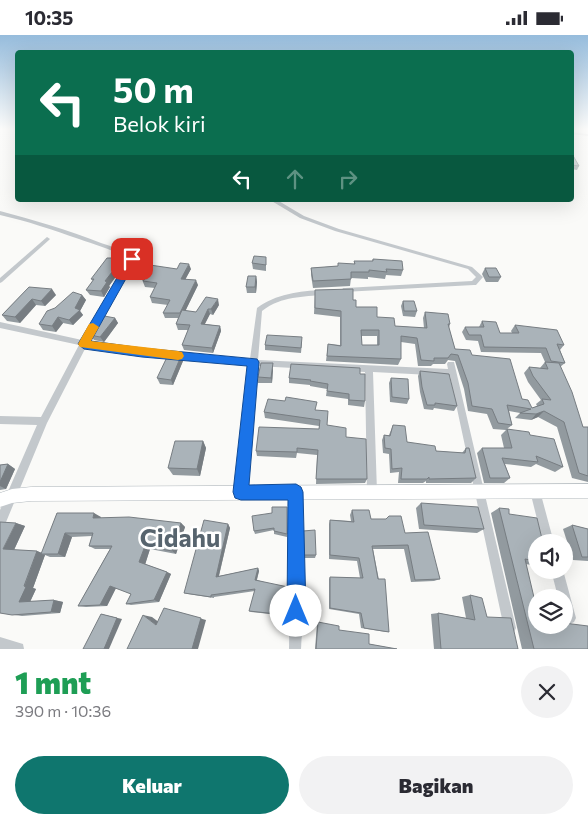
<!DOCTYPE html>
<html lang="id">
<meta charset="utf-8">
<style>
body{margin:0;font-family:Commissioner,sans-serif;background:#f2f2f3;color:#2b2b33;height:100vh;display:flex;flex-direction:column;font-size:19px;white-space:nowrap}
*{box-sizing:border-box;margin:0}
p{font-size:16px;color:#7c7c81}
.icon{flex:none;width:28px;height:28px;fill:none;stroke:currentColor;stroke-width:2;stroke-linecap:round;stroke-linejoin:round}
.map{position:relative;height:614px;overflow:hidden}
.drawer{display:flex;flex-direction:column;background:#fff;flex:1}
.drawer>*{flex:none}
.top-card{position:absolute;left:15px;top:15px;width:559px;height:152px;border-radius:5px;box-shadow:0 5px 20px #0002;background:#0b6e4f;color:#fff;overflow:hidden}
.buttons{position:absolute;left:528px;top:499px;display:grid;gap:10px}
.buttons a{display:grid;place-items:center;width:45px;height:45px;border-radius:50%;background:#fff;box-shadow:0 5px 20px #0002;font-size:25px}
.pin{position:absolute;display:grid;place-items:center;width:42px;height:42px;color:#fff;margin:-21px;border-radius:10px;box-shadow:0 2px 8px #0006}
.me{position:absolute;width:55px;margin:-28px;rotate:0deg;stroke-linejoin:round;filter:drop-shadow(0 0 4px #0008)}
.turn{display:flex;align-items:center;gap:18px;height:105px;padding:0 15px;font-size:22px}
.turn .icon{width:65px;height:65px;stroke-width:2.5}
.turn b{display:block;font-size:35px;line-height:42px}
.lanes{display:flex;align-items:center;height:48px;padding:0 15px;background:#0003;justify-content:center;gap:25px;direction:ltr}
.lanes .off{opacity:.35}
.round{display:grid;place-items:center;flex:none;width:52px;height:52px;border-radius:26px;background:#f2f2f3}
.headline{display:flex;align-items:center;justify-content:space-between;height:85px;padding:0 15px}
h1{font-size:30px;font-weight:800;line-height:38px;color:#1e9e55}
.button{display:flex;gap:10px;margin-top:auto;padding:10px 15px}
.button a{flex:1;height:58px;border-radius:30px;background:#0f766e;color:#fff;font-size:20px;font-weight:800;line-height:58px;text-align:center}
.button a+a{background:#f2f2f3;color:#2b2b33}
.status{display:flex;justify-content:space-between;align-items:center;height:35px;padding:0 25px;background:#fff;direction:ltr}
.status svg{height:14px;fill:currentColor}
.map>svg:first-child{display:block}
.lines{fill:none;stroke-linecap:round;stroke-linejoin:round}
.secondary-casing{stroke:#b3babf;stroke-width:1}
.street{fill:#c3c8cc;fill-rule:evenodd}
.secondary{fill:#fff;fill-rule:evenodd}
.wall{fill:#929a9f;fill-rule:evenodd}
.shaded-wall{fill:#777d82}
.building{fill:#aab3b9;stroke:#777d82;fill-rule:evenodd}
.route{fill:#1a73e8;stroke:#114b97}
.slow{fill:#f59e0b}
.labels{text-anchor:middle;dominant-baseline:central;stroke-width:5;stroke-linejoin:round;paint-order:stroke}
.near-quarter-label{font-size:25px;font-weight:bold;fill:#57646e;stroke:#fff}
</style>
<div class="status"><b>10:35</b><svg viewBox="0 0 49 12"><path d="M0 12V9h3v3zM5 12V6h3v6zM10 12V3h3v9zM15 12V0h3v12zM26 1h20v11H26zM47 4h2v5h-2z"/></svg></div>
<div class="map">
<svg width="588" height="614" viewBox="0 0 588 614">
<rect width="100%" height="100%" fill="#fafaf8"/>
<g class="lines">
<defs>
<polygon id="secondary" points="588,449 588,463 31,466 12,468 0,472 0,458 12,454 31,452"/>
</defs>
<use href="#secondary" class="secondary-casing"/>
<g class="street">
<polygon points="571,97 588,99 588,101 571,99"/>
<polygon points="270,165 277,165 304,181 339,194 472,232 483,242 476,250 474,250 343,257 342,255 343,253 345,253 472,246 476,242 468,234 335,196 300,183"/>
<path d="M0,176C34,185 68,195 101,208C113,212 127,216 136,225L105,276L89,307L142,315L250,324L257,273C276,259 299,256 323,255H325L326,257L325,259C302,263 283,260 262,276L258,325L448,334L447,329L448,327H454L516,593L514,597L510,599L506,597L504,593L450,341L373,337L377,457L376,461L372,462L368,461L367,457L365,337L257,331L246,457L245,461L241,462L237,461L236,457L250,330L142,321L86,312L47,388L4,492L0,493V475L37,390L0,389V381L41,382L79,310L0,293V287L82,305L100,273L130,225C115,215 96,210 79,204C53,195 27,186 0,180Z"/>
<polygon points="47,202 50,204 49,205 2,247 0,248 0,243"/>
<polygon points="535,451 539,452 540,456 554,508 543,508 530,456 531,452"/>
<polygon points="296,452 300,453 301,457 302,596 301,614 289,614 291,457 292,453"/>
<polygon points="551,535 563,535 576,583 574,587 570,589 566,587 564,583 564,562 558,562"/>
<polygon points="0,602 23,609 24,614 0,614"/>
</g>
<use href="#secondary" class="secondary"/>
</g>
<g class="wall">
<polygon points="571,117 579,131 577,135 571,134"/>
<polygon points="266,222 266,236 253,234 252,228"/>
<polygon points="123,223 125,229 109,251 110,252 104,262 90,260 86,255 93,246 91,244"/>
<polygon points="373,224 403,235 401,241 386,240 385,244 368,242 368,244 351,243 350,251 313,253 311,240 311,233 338,231 354,229 354,226 372,226"/>
<polygon points="485,233 501,242 498,247 486,247 482,239"/>
<polygon points="177,234 191,234 185,244 198,250 185,276 196,277 219,270 213,280 210,279 205,289 220,291 221,296 213,318 184,315 182,310 188,295 178,295 176,289 178,283 165,283 163,278 168,270 152,268 150,262 155,253 145,252 141,242"/>
<polygon points="256,241 257,247 256,258 247,258 246,252"/>
<polygon points="29,252 56,260 45,271 36,270 20,288 7,286 2,280"/>
<path d="M315,255L353,265L356,272L395,291L424,293L423,283L425,277L450,289L449,293L455,314L472,320L532,373L537,371L536,369L541,365L528,347L524,338L529,332L540,333L545,327L541,318L481,317L478,306L466,305L462,297L465,292H479L482,286L500,298H512L511,296L515,290L564,310L560,315L565,328L560,332L583,392H588V447L572,443L557,392L538,382L531,385L515,383L520,378L509,376L512,390L507,394L530,400L563,432L555,437L536,429L531,432L505,429L510,443L504,448H484L477,418L482,413H504L501,400L506,395L493,394L487,379L468,376L464,354L455,326L448,325L445,329H433L431,331H418L415,309L401,307V324L398,330L326,326L328,309L340,310V282L314,279ZM362,301H377V310H362Z"/>
<polygon points="82,260 86,265 80,276 83,280 73,290 63,288 56,297 43,295 39,289"/>
<polygon points="403,266 417,276 415,282 403,281 401,271"/>
<polygon points="115,283 118,288 104,307 94,305 90,300"/>
<polygon points="302,307 301,318 265,315 265,310"/>
<polygon points="181,321 183,326 173,350 160,349 157,343"/>
<polygon points="273,334 272,348 258,348 258,342"/>
<polygon points="420,336 457,371 454,376 434,373 433,375 424,374 420,357 418,341"/>
<polygon points="360,339 365,366 364,372 348,370 348,364 326,361 327,354 310,351 310,350 289,348 289,343"/>
<polygon points="391,343 409,364 407,369 390,367 389,348"/>
<polygon points="316,375 327,390 346,402 367,444 365,448 316,449 317,420 297,418 296,423 257,421 256,416 319,394 319,391 265,383 264,377"/>
<polygon points="393,390 407,407 436,416 462,418 466,413 476,443 471,448 426,448 426,446 423,448 398,448 399,437 390,438 389,419 383,418 382,405 384,400 389,400"/>
<polygon points="203,406 206,413 200,441 173,440 168,433"/>
<polygon points="8,429 15,434 6,454 0,455 0,430"/>
<polygon points="421,468 484,494 477,498 419,494 416,473"/>
<polygon points="287,472 287,502 274,499 274,495 255,499 254,496 272,478"/>
<polygon points="499,473 509,479 536,508 536,531 526,529 536,590 588,614 522,614 491,478"/>
<polygon points="352,475 371,484 405,498 440,544 434,546 411,547 404,514 373,514 389,597 386,597 361,593 359,579 329,574 329,544 330,542 360,543 357,526 329,524 329,489 330,485 351,486 350,480"/>
<polygon points="57,478 101,482 100,483 181,488 185,492 176,519 150,514 145,529 167,537 171,539 159,567 131,570 126,569 131,559 116,553 107,571 86,572 78,571 110,514 95,514 89,511 92,501 72,502 65,522 50,522 45,520 33,553 36,554 30,567 54,565 63,567 60,578 22,581 0,578 16,488 25,491 14,515 37,516 42,518"/>
<polygon points="228,489 230,493 219,541 258,533 259,536 257,545 288,554 287,581 251,577 249,576 255,556 214,562 214,563 188,559 184,558"/>
<polygon points="572,490 588,494 588,526 573,525 563,494"/>
<polygon points="303,496 316,520 315,523 303,523"/>
<polygon points="470,560 487,582 518,614 434,614 431,579 438,578 466,583 462,562"/>
<polygon points="318,587 339,595 369,609 397,614 315,614 317,588"/>
</g>
<g class="shaded-wall">
<polygon points="123,223 125,229 109,251 110,252 104,262 101,256 105,246"/>
<polygon points="189,229 191,234 183,249 181,244"/>
<polygon points="256,241 257,247 256,258 255,252"/>
<polygon points="196,245 198,250 182,283 180,278"/>
<polygon points="52,254 56,260 45,271 41,266"/>
<polygon points="82,260 86,265 80,276 83,280 73,290 69,285"/>
<polygon points="32,264 36,270 20,288 15,282"/>
<polygon points="218,264 219,270 213,280 211,274"/>
<polygon points="208,274 210,279 202,294 201,289"/>
<polygon points="58,282 63,288 56,297 52,291"/>
<polygon points="115,283 118,288 104,307 100,302"/>
<polygon points="220,291 221,296 213,318 212,313"/>
<polygon points="181,321 183,326 173,350 171,345"/>
<polygon points="273,328 273,334 272,348 271,343"/>
<polygon points="544,376 538,382 531,385 536,379"/>
<polygon points="203,406 206,413 200,441 197,434"/>
<polygon points="8,429 15,434 6,454 0,451 0,447"/>
<polygon points="94,478 101,482 99,487 93,483"/>
<polygon points="16,488 25,491 13,517 3,514"/>
<polygon points="181,488 185,492 176,519 172,516"/>
<polygon points="228,489 230,493 218,544 216,542"/>
<polygon points="65,498 72,502 65,522 58,519"/>
<polygon points="145,511 150,514 145,530 139,527"/>
<polygon points="37,516 44,519 41,519 45,520 33,553 36,554 29,569 19,567"/>
<polygon points="258,533 259,536 256,547 255,545"/>
<polygon points="167,537 171,539 159,567 154,565"/>
<polygon points="110,551 116,553 107,571 100,570"/>
<polygon points="54,565 63,567 60,578 51,577"/>
<polygon points="171,575 206,585 198,614 192,614"/>
<polygon points="101,579 122,584 109,614 104,614"/>
<polygon points="143,580 152,582 164,591 156,590"/>
</g>
<g class="building">
<polygon points="571,117 579,131 571,130"/>
<polygon points="254,221 266,222 266,230 252,228"/>
<polygon points="107,223 123,223 105,246 107,247 101,256 86,255 94,244 91,244"/>
<polygon points="373,224 402,226 403,235 386,234 387,237 369,235 369,237 351,237 351,244 313,246 311,233 338,231 338,228 355,229 354,226 373,226"/>
<polygon points="180,228 189,229 181,244 196,245 180,278 163,278 170,265 150,262 157,248 143,246 146,243 141,242 150,230 177,234"/>
<polygon points="485,233 496,233 501,242 489,242"/>
<polygon points="248,241 256,241 255,252 246,252"/>
<polygon points="29,252 52,254 41,266 32,264 15,282 2,280"/>
<path d="M353,254V265H356V272H377V282L394,283L395,291L427,293L425,277L448,279L450,289H448L455,314L470,315L472,320L510,324L522,364L528,365L532,373L544,369L542,364L551,365L533,341L529,332L548,334L545,327L559,328L572,357L583,392H588V441L579,438L564,387L544,376L536,379L520,378L531,374L507,370L512,390L498,388L492,374L472,371L468,348L458,320L451,319L448,323H434V326L421,325L417,303L401,301V324L327,321L328,309L341,311V276L315,273V255ZM361,295H379V310H362Z"/>
<polygon points="73,257 82,260 75,273 80,275 69,285 58,282 52,291 39,289 47,276 55,273"/>
<polygon points="206,262 218,264 211,274 208,274 201,289 220,291 212,313 182,310 190,290 176,289 182,275 196,277"/>
<polygon points="403,266 414,266 417,276 404,276"/>
<polygon points="99,280 115,283 100,302 90,300"/>
<polygon points="482,286 496,287 500,298 519,298 515,290 557,295 564,310 557,309 565,328 551,326 546,313 484,312 481,300 469,300 465,292 484,292"/>
<polygon points="267,300 302,302 301,313 265,310"/>
<polygon points="168,320 181,321 171,345 157,343"/>
<polygon points="261,328 273,328 271,343 258,342"/>
<polygon points="291,329 360,333 360,339 365,339 365,366 349,365 349,359 327,356 328,349 310,346 311,345 289,343"/>
<polygon points="420,336 449,339 457,371 435,368 435,370 427,370 422,352"/>
<polygon points="391,343 408,344 409,364 392,362"/>
<polygon points="286,362 317,367 315,375 328,376 327,390 346,393 346,402 366,404 367,444 316,444 318,415 297,413 297,417 256,416 259,392 319,394 320,385 264,377 268,364 285,366"/>
<polygon points="393,390 405,391 407,407 435,411 436,416 465,418 466,413 469,413 476,443 429,444 429,442 427,444 401,444 402,433 392,434 391,414 385,413 384,400 390,401"/>
<polygon points="507,394 529,397 530,400 554,404 563,432 536,421 538,427 502,423 510,443 490,443 482,413 512,413"/>
<polygon points="175,406 203,406 197,434 168,433"/>
<polygon points="8,429 0,447 0,430"/>
<polygon points="421,468 478,472 484,494 424,490"/>
<polygon points="272,472 287,472 287,499 274,496 274,493 254,496 252,481 272,478"/>
<polygon points="499,473 509,474 509,479 537,483 543,508 536,508 536,526 525,524 536,571 536,590 564,590 564,588 588,591 588,614 534,614"/>
<polygon points="352,475 369,475 371,484 386,484 389,481 401,481 405,498 428,497 440,544 415,545 408,510 372,511 378,544 385,544 389,597 364,593 361,578 330,573 330,542 363,543 359,523 330,520 330,485 354,487"/>
<polygon points="57,478 94,478 93,483 129,482 181,488 172,516 145,511 139,527 167,537 154,565 126,569 131,559 110,551 100,570 78,571 112,511 89,511 93,498 65,498 58,519 41,519"/>
<polygon points="204,485 228,489 216,542 258,533 255,545 288,552 286,580 249,576 255,554 211,560 211,562 184,558"/>
<polygon points="0,487 16,488 3,514 37,516 24,551 26,552 19,567 54,565 51,577 12,580 0,578"/>
<polygon points="572,490 588,494 588,522 582,522"/>
<polygon points="315,495 316,520 304,520 303,496"/>
<polygon points="470,560 482,563 487,582 511,583 518,614 441,614 438,578 475,585"/>
<polygon points="164,573 201,583 192,614 127,614 143,580 156,590"/>
<polygon points="101,579 117,583 104,614 83,614"/>
<polygon points="318,587 339,591 339,595 369,599 369,609 397,614 316,614"/>
</g>
<linearGradient id="sky" x2="0" y2="1"><stop stop-color="#96bcdc"/><stop offset="0.52" stop-color="#fdfdfc"/><stop offset="1" stop-color="#fdfdfc" stop-opacity="0"/></linearGradient>
<rect width="588" height="181" fill="url(#sky)"/>
<polygon class="route" points="132,221 137,224 91,306 142,313 257,324 259,327 249,450 296,449 301,452 303,457 306,576 303,583 296,585 290,583 287,576 288,465 241,465 235,463 233,457 247,331 142,322 84,314 78,309 128,224"/>
<polygon class="slow" points="93,288 99,292 91,306 178,316 182,317 184,321 182,324 178,325 80,312 78,309 89,289"/>
<g class="labels">
<g class="near-quarter-label">
<text x="180" y="502">Cidahu</text>
</g>
</g>
</svg>
<div class="buttons">
<a><svg class="icon" aria-label="sound" viewBox="0 0 24 24"><path d="M4 9h4l5-4v14l-5-4H4zM17 9q2 3 0 6"/></svg></a>
<a><svg class="icon" aria-label="layers" viewBox="0 0 24 24"><path d="M12 4l9 5-9 5-9-5zM3 14l9 5 9-5"/></svg></a>
</div>
<div class="pin" style="left:132px;top:224px;background:#d93025"><svg class="icon" aria-label="arrive" viewBox="0 0 24 24"><path d="M6 21V4h12l-3 4 3 4H6"/></svg></div>
<svg class="me" style="left:296px;top:576px" viewBox="-20 -20 40 40"><circle r="19" fill="#fff"/><path d="M0-13L10 11 0 6-10 11z" fill="#1a73e8"/></svg>
<div class="top-card">
<div class="turn"><svg class="icon" aria-label="left" viewBox="0 0 24 24"><path d="M17 20v-9H6M10 6l-5 5 5 5"/></svg><div><b>50 m</b>Belok kiri</div></div>
<div class="lanes"><svg class="icon" aria-label="left" viewBox="0 0 24 24"><path d="M17 20v-9H6M10 6l-5 5 5 5"/></svg><svg class="icon off" aria-label="ahead" viewBox="0 0 24 24"><path d="M12 20V5M6 11l6-6 6 6"/></svg><svg class="icon off" aria-label="right" viewBox="0 0 24 24"><path d="M7 20v-9h11M14 6l5 5-5 5"/></svg></div>
</div>
</div>
<section class="drawer">
<div class="headline"><div><h1>1 mnt</h1><p>390 m · 10:36</p></div><a class="round"><svg class="icon" aria-label="close" viewBox="0 0 24 24"><path d="M6 6l12 12M18 6L6 18"/></svg></a></div>
<div class="button"><a>Keluar</a><a>Bagikan</a></div>
</section>
